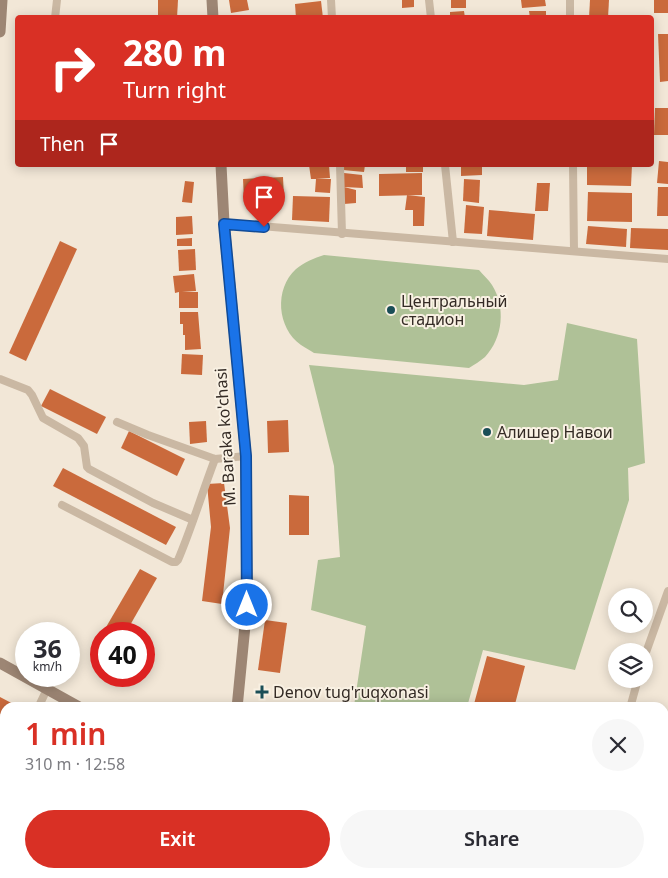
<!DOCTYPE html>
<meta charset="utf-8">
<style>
body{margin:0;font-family:"Noto Sans",sans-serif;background:#f7f7f7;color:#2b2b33;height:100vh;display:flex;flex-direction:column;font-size:19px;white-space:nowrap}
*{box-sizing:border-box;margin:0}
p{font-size:16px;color:#7c7c81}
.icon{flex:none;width:28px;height:28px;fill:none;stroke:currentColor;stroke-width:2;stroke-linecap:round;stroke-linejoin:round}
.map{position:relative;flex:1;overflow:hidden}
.drawer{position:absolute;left:0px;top:702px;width:669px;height:176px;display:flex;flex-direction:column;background:#fff;border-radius:15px 15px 0 0;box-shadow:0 2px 12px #0003}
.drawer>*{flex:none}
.banner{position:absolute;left:15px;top:15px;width:639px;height:152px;border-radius:5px;box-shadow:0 2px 12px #0003;background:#d93025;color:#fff;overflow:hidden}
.controls{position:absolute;left:608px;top:588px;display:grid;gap:10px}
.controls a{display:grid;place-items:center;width:45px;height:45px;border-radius:50%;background:#fff;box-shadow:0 2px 12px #0003;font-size:25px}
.speed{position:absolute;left:15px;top:622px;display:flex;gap:10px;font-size:25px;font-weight:700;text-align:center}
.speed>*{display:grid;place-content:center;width:65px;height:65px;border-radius:50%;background:#fff;box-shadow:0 2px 12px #0003;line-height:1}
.speed small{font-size:12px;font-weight:400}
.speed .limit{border:8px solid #d22;background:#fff;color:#111}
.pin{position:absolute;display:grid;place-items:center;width:42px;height:42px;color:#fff;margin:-51px -21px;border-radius:50% 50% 50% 0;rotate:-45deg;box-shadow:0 0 5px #0007}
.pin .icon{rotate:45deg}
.me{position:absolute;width:55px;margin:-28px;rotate:0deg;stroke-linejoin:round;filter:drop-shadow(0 0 4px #0008)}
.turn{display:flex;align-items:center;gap:18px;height:105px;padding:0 25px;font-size:22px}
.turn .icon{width:65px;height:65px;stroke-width:2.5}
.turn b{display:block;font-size:35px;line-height:42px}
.then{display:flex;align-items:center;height:48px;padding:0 25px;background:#0003;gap:10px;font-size:19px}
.round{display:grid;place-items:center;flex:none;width:52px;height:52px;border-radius:26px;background:#f7f7f7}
.headline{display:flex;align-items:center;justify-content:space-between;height:85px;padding:0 25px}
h1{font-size:30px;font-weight:600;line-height:38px;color:#d93025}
.action{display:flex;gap:10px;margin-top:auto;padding:10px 25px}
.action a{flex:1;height:58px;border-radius:30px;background:#d93025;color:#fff;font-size:20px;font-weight:600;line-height:58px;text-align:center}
.action a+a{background:#f7f7f7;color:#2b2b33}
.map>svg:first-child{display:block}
.green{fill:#afc197}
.building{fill:#ca6a3c}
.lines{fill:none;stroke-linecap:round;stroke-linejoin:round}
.street{stroke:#cab8a3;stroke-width:8}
.secondary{stroke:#9d8674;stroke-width:11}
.route-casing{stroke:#114b97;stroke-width:12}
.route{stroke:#1a73e8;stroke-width:9}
.poi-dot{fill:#1a4e57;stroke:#f9f1e3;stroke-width:2}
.labels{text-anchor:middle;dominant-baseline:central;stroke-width:4;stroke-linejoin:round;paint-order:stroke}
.poi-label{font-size:16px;fill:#342b25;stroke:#f9f1e3;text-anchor:start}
.street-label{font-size:16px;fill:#342b25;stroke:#f9f1e3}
</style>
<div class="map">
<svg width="668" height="878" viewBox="0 0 668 878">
<rect width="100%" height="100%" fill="#f2e7d7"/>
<g class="green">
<path d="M324,255L479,270C483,275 489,280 492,285C506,307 503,338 485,357C480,361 474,365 469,368L314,353C310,350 305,348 301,345C277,328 274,289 296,269C305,262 314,258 324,255Z"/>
<polygon points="567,323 637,339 645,463 628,468 629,500 575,670 483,650 467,707 357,708 354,706 366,626 311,610 318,560 340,557 334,466 309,365 524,385 558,380"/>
</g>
<g class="building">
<polygon points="158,0 178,0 177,18 158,17"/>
<polygon points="229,0 247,0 249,10 231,13"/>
<polygon points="402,0 414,0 414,7 402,8"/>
<rect x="451" y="0" width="15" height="8"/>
<polygon points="521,0 545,0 546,6 522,8"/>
<polygon points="590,0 609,0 608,18 589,18"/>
<rect x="654" y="0" width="14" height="13"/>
<polygon points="321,1 323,18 296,18 295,4"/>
<polygon points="464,11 465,18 450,18 450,12"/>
<polygon points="529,11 546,11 546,18 530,18"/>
<polygon points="658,34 668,34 668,81 660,82"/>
<polygon points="655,108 668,108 668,135 654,135"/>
<polygon points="659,161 668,162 668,184 657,183"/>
<polygon points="309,165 329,165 330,178 316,179 331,179 330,193 315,192 316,179 311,179"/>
<polygon points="343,165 365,165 364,172 343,170"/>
<rect x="406" y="165" width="17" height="7"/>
<polygon points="461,165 482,165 482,175 461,176"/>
<polygon points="587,165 632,165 631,186 587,185"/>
<polygon points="344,173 362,175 363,188 344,187 356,190 356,203 344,204"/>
<polygon points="422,173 422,195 379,196 379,174"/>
<polygon points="283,177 284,198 244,200 243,179"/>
<polygon points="464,179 480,180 479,203 463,201"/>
<polygon points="185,181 194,182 192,203 182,202"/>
<polygon points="537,183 550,183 548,211 535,211"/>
<polygon points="658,187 668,187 668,216 657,216"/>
<polygon points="588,192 632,193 632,222 587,221"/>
<polygon points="407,195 425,197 424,226 413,226 413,210 405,210"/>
<polygon points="293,196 330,197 329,222 292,220"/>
<polygon points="466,205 484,207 482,234 464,233"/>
<polygon points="489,210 535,214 533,240 487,236"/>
<polygon points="192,216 193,234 176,235 176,217"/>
<polygon points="588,226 627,229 626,247 586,244"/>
<polygon points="631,228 668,229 668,250 630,248"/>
<polygon points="192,238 192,246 177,246 177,239"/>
<polygon points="60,241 77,249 26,361 9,353"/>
<polygon points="195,249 196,270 179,271 178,250"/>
<polygon points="194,274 196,291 182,292 198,292 198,308 179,308 179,292 175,293 173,276"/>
<polygon points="180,312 198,312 201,349 185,350 185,335 183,335 183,324 180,324"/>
<polygon points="182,354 203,355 202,375 181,374"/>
<polygon points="50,389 106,417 97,434 41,406"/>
<polygon points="288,420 289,452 268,453 267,421"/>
<polygon points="206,421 207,442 190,444 189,422"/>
<polygon points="129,431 185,459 177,476 121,448"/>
<polygon points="63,468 176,527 166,545 53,486"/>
<polygon points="224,483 230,528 222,604 202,601 211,527 207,484"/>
<polygon points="289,495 309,496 309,535 289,535"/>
<polygon points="140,569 157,578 125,634 102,634"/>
<polygon points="265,620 287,623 280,673 258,670"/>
<polygon points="487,656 525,666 514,708 478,708 479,705 474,704"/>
<polygon points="0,697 21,708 5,708 5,716 0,714"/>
<polygon points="0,728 5,730 5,741 0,738"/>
<polygon points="664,768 668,770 668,786 664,785"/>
<polygon points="0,837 5,839 5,845 0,856"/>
<polygon points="664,837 668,838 668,856 664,855"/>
<polygon points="42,874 76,874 74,878 40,878"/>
<polygon points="331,874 360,874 370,878 329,878"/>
</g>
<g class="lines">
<g class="street">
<polyline points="331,0 332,18"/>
<polyline points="429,0 431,18"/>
<polyline points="570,0 570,18"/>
<polyline points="55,18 57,0"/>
<polyline points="340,165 342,234"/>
<polyline points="445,165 453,242"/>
<polyline points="573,165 574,251"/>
<path d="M224,223C372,236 520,246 668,259"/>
<polyline points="0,379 28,390 32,395 43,418 78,438 84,446 87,467 89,469 153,503 193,520"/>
<polyline points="117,422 148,435 215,459 246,456"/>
<path d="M62,505L172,562H176L178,560C192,527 202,493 215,459"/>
<polyline points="644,658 668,591"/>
<polyline points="38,708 47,689"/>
<polyline points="630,708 638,679"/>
<polyline points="0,781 5,772"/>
<polyline points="183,878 185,874"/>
<polyline points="292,878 293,874"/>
<polyline points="405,878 406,874"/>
<polyline points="582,878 583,874"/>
</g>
<g class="secondary">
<polyline points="212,0 213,18"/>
<polyline points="0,32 2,0"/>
<polyline points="221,165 224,223 246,456 247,605 237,708"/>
<polyline points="0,663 81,708"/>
<polyline points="458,874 477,878"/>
</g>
</g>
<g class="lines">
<defs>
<polyline id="route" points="247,605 246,456 224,224 264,227"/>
</defs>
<use href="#route" class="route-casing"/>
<use href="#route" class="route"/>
</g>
<g class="poi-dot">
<circle cx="391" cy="310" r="5"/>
<circle cx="487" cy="432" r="5"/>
<path d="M259.5 684.5h5v5h5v5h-5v5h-5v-5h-5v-5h5z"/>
</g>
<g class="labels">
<g class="poi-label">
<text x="401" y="301">Центральный<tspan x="401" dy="18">стадион</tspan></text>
<text x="497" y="432">Алишер Навои</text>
<text x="273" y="692">Denov tug'ruqxonasi</text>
</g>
<g class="street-label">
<text transform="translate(225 437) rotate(-94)">M. Baraka ko'chasi</text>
</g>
</g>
</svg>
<div class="controls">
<a><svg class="icon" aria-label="search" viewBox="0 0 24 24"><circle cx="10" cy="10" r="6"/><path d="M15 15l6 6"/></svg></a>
<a><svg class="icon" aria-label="layers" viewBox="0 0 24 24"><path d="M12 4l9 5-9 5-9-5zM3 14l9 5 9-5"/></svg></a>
</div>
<div class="speed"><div>36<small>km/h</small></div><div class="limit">40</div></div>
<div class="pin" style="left:264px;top:227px;background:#d93025"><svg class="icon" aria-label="arrive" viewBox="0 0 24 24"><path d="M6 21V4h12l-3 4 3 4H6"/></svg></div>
<svg class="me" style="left:247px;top:605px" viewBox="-20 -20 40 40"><circle r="17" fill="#1a73e8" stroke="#fff" stroke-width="3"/><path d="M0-11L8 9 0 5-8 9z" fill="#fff"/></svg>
<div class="banner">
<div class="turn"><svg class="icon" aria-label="right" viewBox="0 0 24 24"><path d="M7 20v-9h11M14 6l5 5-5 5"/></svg><div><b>280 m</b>Turn right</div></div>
<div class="then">Then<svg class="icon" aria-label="arrive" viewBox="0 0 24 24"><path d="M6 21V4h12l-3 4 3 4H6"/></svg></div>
</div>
<section class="drawer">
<div class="headline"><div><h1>1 min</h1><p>310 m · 12:58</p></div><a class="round"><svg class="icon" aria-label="close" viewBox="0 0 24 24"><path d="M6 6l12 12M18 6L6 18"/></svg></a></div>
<div class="action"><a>Exit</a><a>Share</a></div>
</section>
</div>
